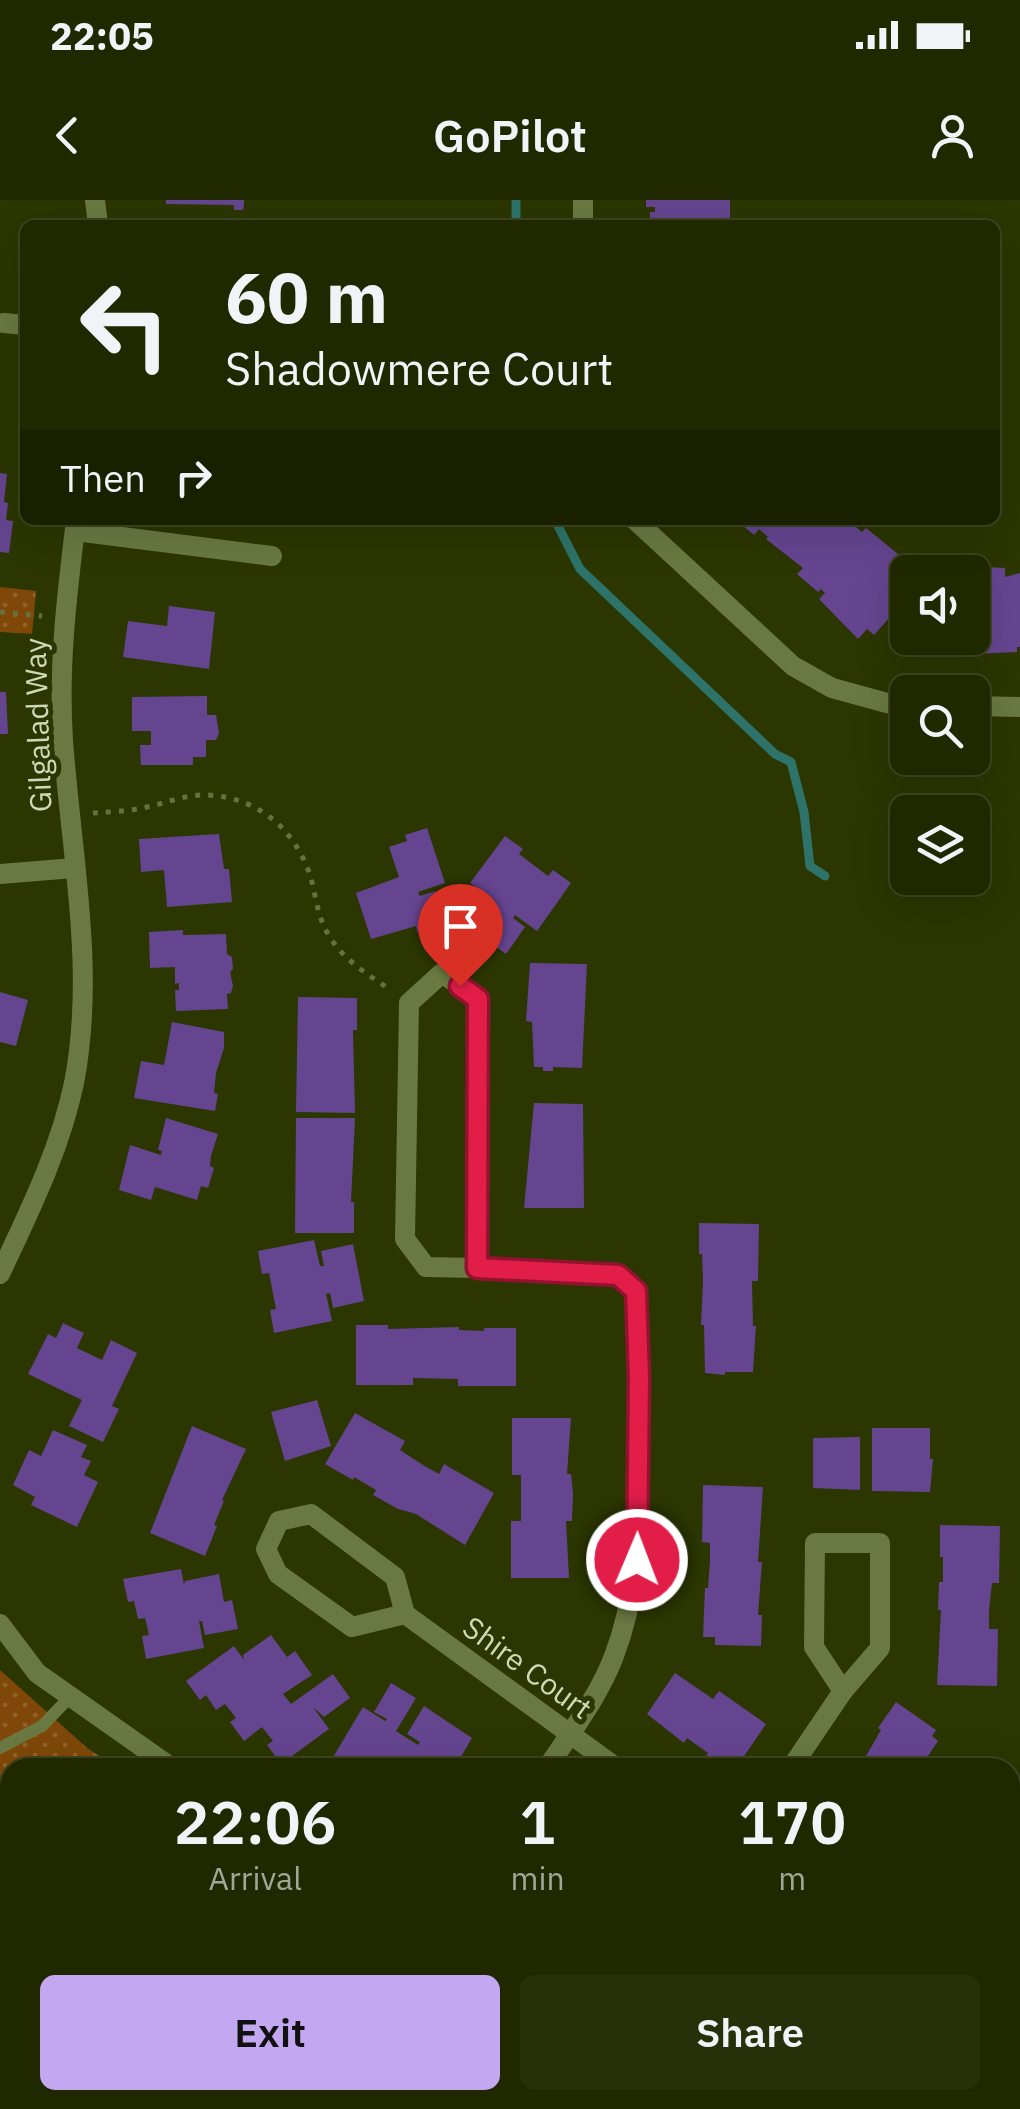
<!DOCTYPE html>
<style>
body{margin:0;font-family:"IBM Plex Sans",sans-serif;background:#28300a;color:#f1f3f6;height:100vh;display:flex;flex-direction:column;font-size:38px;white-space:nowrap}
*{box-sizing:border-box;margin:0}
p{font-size:32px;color:#a2a699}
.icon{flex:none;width:55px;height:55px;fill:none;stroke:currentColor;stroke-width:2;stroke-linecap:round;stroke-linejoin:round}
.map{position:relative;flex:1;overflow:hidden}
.details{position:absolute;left:0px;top:1558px;width:1020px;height:352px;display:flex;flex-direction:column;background:#202800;border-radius:30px 30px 0 0;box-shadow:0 10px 40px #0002,0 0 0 2px #3d4422}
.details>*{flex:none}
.banner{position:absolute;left:20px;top:20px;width:980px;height:305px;border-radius:15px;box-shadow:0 10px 40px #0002,0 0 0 2px #3d4422;background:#202800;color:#f1f3f6;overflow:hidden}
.buttons{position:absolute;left:890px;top:355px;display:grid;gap:20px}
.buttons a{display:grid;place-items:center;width:100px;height:100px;border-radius:15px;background:#202800;box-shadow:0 10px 40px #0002,0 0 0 2px #3d4422;font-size:50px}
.pin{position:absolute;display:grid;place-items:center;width:85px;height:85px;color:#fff;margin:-102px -42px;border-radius:50% 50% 50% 0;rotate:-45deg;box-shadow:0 0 10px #0007}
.pin .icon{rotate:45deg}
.me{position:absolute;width:110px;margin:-55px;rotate:1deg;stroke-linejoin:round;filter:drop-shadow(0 0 8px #0008)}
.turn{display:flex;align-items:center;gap:35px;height:210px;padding:0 40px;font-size:45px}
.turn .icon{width:130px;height:130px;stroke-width:2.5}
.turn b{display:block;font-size:70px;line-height:85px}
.then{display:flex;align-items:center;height:95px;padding:0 40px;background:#0003;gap:20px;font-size:38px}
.eta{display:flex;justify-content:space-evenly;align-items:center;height:170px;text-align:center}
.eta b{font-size:60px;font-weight:600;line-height:70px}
.cta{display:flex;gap:20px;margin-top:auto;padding:20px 40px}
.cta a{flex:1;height:115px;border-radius:15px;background:#c4a7f1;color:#111;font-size:40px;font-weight:600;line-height:115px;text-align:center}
.cta a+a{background:#28300a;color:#f1f3f6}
.status{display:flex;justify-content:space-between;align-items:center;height:70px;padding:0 50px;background:#202800;direction:ltr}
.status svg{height:28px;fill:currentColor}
header{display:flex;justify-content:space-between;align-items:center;height:130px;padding:0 40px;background:#202800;font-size:45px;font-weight:600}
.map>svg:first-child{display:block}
.grass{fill:url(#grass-dots)}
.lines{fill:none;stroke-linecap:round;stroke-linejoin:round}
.stream{stroke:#2d7369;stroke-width:9}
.building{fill:#654590}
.path{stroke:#657141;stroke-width:5;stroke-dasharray:5 8;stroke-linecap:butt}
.lane{stroke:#697941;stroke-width:12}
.street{stroke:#697941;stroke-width:20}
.route-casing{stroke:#92132f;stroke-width:25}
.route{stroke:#e11d48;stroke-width:18}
.labels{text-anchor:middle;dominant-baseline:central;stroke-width:10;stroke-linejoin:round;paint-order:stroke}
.street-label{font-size:30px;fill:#cedab6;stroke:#2b3600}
</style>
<div class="status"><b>22:05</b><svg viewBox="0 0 49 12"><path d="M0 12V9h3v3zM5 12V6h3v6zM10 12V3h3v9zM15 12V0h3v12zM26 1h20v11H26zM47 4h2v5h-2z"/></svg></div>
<header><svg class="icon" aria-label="back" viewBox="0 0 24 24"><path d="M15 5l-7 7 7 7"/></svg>GoPilot<svg class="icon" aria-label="person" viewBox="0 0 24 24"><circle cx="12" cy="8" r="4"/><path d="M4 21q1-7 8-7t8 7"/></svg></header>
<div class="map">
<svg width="1020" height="1909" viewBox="0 0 1020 1909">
<defs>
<pattern id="grass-dots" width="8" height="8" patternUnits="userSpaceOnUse" patternTransform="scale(2.5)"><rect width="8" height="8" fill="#7f4808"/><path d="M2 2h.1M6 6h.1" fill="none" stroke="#90622a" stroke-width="1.8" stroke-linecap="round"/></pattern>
</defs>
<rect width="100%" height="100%" fill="#2b3600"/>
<g class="grass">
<polygon points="0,387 36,391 32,434 0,432"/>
<polygon points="0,1470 86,1547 115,1567 10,1568 10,1645 0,1648"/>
</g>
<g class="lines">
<g class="stream">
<polyline points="516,0 516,25"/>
<polyline points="555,320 580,369 775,554 791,562 804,612 810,666 825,676"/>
</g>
</g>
<g class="building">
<polygon points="166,0 244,0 244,5 243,10 234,10 234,5 166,4"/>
<polygon points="646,0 730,0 730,25 650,25 650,12 655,12 655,7 646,7"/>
<polygon points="0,273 7,274 4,302 8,303 6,320 13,321 9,353 0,352"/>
<polygon points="736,320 836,320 841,324 848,320 862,332 866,328 920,372 908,372 908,397 874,435 867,429 858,439 819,399 825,393 821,389 818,392 797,374 803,368 766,339 768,337 759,329 754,335"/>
<polygon points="950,365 1005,368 1005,377 1020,373 1020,447 1017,447 1017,452 950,455 950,442 940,442 940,438 972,438 972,372 950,372"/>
<polygon points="169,406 215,412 209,469 123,457 128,421 167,426"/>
<polygon points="0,492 6,492 8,534 0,534"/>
<polygon points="207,496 207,515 216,515 219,533 216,540 206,540 206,557 193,557 193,565 141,565 140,545 151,545 151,531 132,531 132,497"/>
<polygon points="427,628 445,683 418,692 420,696 435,691 445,722 417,732 416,726 371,739 356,693 399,677 389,647 407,641 405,635"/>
<polygon points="219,634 224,669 229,669 232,702 167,707 164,670 141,672 139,639"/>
<polygon points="505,636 523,649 519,654 548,676 553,670 571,683 537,731 515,715 513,718 525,727 506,754 459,720 475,698 479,700 484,693 470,683"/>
<polygon points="183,730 183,735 226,734 227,754 232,757 233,769 230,772 233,786 231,793 227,794 228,809 176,811 175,790 179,790 179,783 175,784 175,767 150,768 149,732"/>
<polygon points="530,763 587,764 582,868 553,867 553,871 543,871 543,867 534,867 532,822 526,821"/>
<polygon points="0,792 28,800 16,846 0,842"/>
<polygon points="298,797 357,798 357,830 353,830 355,913 296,912"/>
<polygon points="172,822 224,832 224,848 216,873 214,893 218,894 215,911 134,898 141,861 164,865"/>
<polygon points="534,903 583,904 584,1008 524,1008"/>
<polygon points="166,918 218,934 211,956 210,966 214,968 208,988 201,986 197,1000 155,987 151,1000 119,990 130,945 161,955 162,951 158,950"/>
<polygon points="296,918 355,918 351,1002 354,1002 354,1033 295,1033"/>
<polygon points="699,1023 759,1024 758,1081 752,1081 753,1126 756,1126 753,1172 725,1172 725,1175 705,1173 704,1125 701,1125 703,1080 702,1054 699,1054"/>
<polygon points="314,1040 320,1066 324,1066 321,1051 353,1044 364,1101 333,1108 330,1093 326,1094 332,1121 274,1133 270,1110 276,1109 269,1073 262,1074 258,1051"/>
<polygon points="63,1123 84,1133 77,1148 102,1160 111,1140 137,1153 112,1206 119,1209 103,1242 69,1226 82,1200 28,1174 48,1134 56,1138"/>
<polygon points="356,1125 388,1125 388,1129 459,1127 459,1130 484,1131 484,1128 516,1128 516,1186 458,1186 458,1179 413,1178 413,1185 356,1185"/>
<polygon points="317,1200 331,1246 285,1261 271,1212"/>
<polygon points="355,1213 405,1241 400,1250 423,1265 439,1274 444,1264 494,1293 465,1345 416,1314 398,1309 373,1295 376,1290 354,1277 353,1280 325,1264"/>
<polygon points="512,1218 571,1218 567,1274 571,1274 573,1294 572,1321 566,1321 569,1378 511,1378 511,1321 521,1321 521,1275 512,1275"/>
<polygon points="192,1226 246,1249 222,1300 224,1301 214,1325 217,1326 205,1356 150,1333"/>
<polygon points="872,1228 930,1228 930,1259 933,1259 930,1292 872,1291"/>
<polygon points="53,1230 87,1245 81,1257 91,1261 84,1275 98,1282 77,1327 31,1305 35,1297 13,1285 29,1250 41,1256"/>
<polygon points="860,1237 860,1290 813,1288 813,1238"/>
<polygon points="703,1285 763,1287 758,1362 762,1362 758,1415 762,1415 761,1446 715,1445 715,1437 703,1437 705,1388 708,1388 710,1361 710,1343 702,1342"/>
<polygon points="940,1325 1000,1326 999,1383 992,1383 989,1410 989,1429 998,1429 997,1486 937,1485 941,1410 938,1410 939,1382 943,1382 943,1357 940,1357"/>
<polygon points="181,1369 184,1385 185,1381 219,1374 224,1402 232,1400 238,1429 205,1435 202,1421 199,1421 204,1448 146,1459 142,1436 149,1435 145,1418 138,1419 134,1401 128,1402 123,1379"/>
<polygon points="271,1435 287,1457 295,1451 312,1475 283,1494 291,1504 333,1474 350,1498 324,1517 313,1507 329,1529 281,1564 267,1545 273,1541 262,1527 244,1541 230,1522 236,1518 225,1504 216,1510 206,1495 200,1500 186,1481 234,1446 244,1460 243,1455"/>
<polygon points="675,1473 713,1499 719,1491 766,1524 736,1568 723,1568 706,1556 708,1553 687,1538 684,1543 647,1514"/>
<polygon points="391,1483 416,1498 396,1531 418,1545 420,1542 407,1534 424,1506 472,1538 455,1567 442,1559 441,1561 452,1568 360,1568 355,1565 347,1568 332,1559 363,1507 385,1521 387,1519 374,1512"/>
<polygon points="896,1502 936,1530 932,1536 938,1541 920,1568 859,1568 881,1530 878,1528"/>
<polygon points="10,1677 10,1715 9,1715 0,1680"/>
<polygon points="188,1900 274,1900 274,1901 253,1909 190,1909"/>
<rect x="424" y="1900" width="58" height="9"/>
<rect x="587" y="1900" width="56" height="9"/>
<rect x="754" y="1900" width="61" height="9"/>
<rect x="932" y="1900" width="58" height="9"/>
</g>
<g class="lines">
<g class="path">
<polyline points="0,412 42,416"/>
<path d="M93,613C110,612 129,611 147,607C167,603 186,594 207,595C257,597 294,628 310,675C316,695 317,716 328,734C342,759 368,775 391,790"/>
</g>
<g class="lane">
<polyline points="0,1548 42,1526 70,1497"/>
<polyline points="0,1769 9,1803"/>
<polyline points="32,1900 34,1909"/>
<polyline points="142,1909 162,1904 161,1900"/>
</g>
<g class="street">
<polyline points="95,0 98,25"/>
<polyline points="583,0 583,25"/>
<polyline points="4,123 25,125"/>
<polyline points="635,320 793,466 832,488 887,503 908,505"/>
<polyline points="75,331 272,356"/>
<polyline points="972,506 1020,507"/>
<polyline points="0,674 74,668"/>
<path d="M477,1068L426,1067L405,1039L409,803L442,773L478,799L477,1068L618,1075L636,1091C638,1150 639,1208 638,1267C637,1333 638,1394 614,1456C599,1496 571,1532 547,1568"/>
<path d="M0,1074C29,1012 60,950 74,883C96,770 71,653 63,540C58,466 67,394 76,320"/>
<polygon points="815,1343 880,1343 880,1448 843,1491 814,1447"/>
<polyline points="405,1414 352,1427 278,1374 266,1349 279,1321 311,1314 395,1377 405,1414 617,1568"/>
<polyline points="0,1424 37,1473 172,1568"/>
<polyline points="791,1568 843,1491"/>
<polyline points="331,1909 334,1900"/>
<polyline points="535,1909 535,1900"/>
<polyline points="875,1909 875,1900"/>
</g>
</g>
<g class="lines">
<defs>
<polyline id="route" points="460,786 478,799 477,1068 618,1075 636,1091 639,1177 637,1360"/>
</defs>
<use href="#route" class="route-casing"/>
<use href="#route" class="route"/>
</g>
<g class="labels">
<g class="street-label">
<text transform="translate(37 525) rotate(-92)">Gilgalad Way</text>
<text transform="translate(528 1467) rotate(36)">Shire Court</text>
</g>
</g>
</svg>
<div class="buttons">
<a><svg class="icon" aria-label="sound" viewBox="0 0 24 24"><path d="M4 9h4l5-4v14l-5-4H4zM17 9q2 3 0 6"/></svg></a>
<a><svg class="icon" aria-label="search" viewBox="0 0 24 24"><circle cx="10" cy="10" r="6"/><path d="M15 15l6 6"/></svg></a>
<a><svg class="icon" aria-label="layers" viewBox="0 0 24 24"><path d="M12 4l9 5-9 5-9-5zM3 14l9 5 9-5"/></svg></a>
</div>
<div class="pin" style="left:460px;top:786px;background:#d93025"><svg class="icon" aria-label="arrive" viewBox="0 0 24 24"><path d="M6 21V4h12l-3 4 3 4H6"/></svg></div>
<svg class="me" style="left:637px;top:1360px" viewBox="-20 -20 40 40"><circle r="17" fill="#e11d48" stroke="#fff" stroke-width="3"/><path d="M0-11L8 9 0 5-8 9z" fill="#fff"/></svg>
<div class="banner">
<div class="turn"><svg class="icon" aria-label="left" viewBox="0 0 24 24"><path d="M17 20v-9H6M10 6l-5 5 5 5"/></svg><div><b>60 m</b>Shadowmere Court</div></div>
<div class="then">Then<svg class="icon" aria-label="right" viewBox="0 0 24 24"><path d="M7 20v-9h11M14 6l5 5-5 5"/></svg></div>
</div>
<section class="details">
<div class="eta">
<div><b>22:06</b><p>Arrival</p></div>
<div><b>1</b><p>min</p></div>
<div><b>170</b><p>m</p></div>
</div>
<div class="cta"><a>Exit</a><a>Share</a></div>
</section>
</div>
